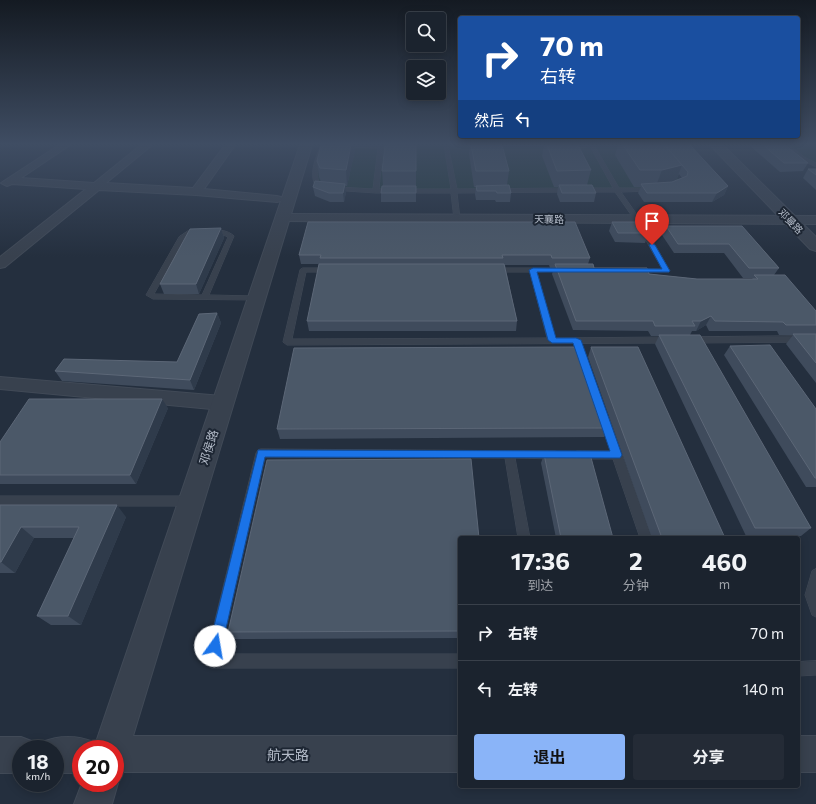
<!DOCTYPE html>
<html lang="zh">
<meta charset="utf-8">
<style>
body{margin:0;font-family:Commissioner,"Noto Sans SC",sans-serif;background:#242b36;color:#f1f3f6;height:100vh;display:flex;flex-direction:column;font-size:15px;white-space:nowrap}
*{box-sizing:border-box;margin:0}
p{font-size:13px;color:#a0a4aa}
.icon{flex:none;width:22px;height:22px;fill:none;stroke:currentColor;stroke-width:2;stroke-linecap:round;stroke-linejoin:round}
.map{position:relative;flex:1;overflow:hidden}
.drawer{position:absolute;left:458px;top:536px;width:342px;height:252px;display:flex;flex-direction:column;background:#1b232e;border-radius:4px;box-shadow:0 2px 10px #0003,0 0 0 1px #39404a}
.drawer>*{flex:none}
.hud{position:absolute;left:458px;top:16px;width:342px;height:122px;border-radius:4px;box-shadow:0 2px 10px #0003,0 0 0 1px #39404a;background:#1a4fa0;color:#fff;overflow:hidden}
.fabs{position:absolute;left:406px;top:12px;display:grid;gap:8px}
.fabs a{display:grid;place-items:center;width:40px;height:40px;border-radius:4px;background:#1b232e;box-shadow:0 2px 10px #0003,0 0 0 1px #39404a;font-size:20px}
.speed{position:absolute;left:12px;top:740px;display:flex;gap:8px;font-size:20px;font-weight:700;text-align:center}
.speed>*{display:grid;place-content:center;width:52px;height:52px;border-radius:50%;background:#1b232e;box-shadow:0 2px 10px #0003,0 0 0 1px #39404a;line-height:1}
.speed small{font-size:10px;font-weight:400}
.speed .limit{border:6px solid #d22;background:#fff;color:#111}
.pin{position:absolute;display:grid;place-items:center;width:34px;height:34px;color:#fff;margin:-41px -17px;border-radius:50% 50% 50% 0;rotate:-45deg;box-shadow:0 0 4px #0007}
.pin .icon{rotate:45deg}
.me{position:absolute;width:44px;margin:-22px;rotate:13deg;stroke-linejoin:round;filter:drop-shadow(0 0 3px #0008)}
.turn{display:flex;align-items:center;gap:14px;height:84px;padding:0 16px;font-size:18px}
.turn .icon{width:52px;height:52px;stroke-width:2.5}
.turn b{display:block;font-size:28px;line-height:34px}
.then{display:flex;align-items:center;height:38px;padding:0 16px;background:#0003;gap:8px;font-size:15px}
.eta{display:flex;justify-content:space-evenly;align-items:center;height:68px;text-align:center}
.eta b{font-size:24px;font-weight:700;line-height:28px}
.button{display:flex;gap:8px;margin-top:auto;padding:8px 16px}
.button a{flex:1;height:46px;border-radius:4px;background:#8ab4f8;color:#111;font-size:16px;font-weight:700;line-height:46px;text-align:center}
.button a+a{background:#242b36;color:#f1f3f6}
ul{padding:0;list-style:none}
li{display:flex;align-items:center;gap:12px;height:56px;padding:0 16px;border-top:1px solid #39404a}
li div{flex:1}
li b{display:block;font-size:15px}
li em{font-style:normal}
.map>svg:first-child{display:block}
.green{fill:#263c3f}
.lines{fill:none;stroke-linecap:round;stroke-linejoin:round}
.service-casing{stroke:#414a57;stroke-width:1}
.minor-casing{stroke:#414a57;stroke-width:2}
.tertiary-casing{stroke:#414a57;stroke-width:2}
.service{fill:#38414e;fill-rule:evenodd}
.minor{fill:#38414e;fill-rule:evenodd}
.tertiary{fill:#38414e;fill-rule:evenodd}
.wall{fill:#3f4b5c;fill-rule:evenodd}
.shaded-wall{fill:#2f3b4b}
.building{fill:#4b5868;stroke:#5c6777}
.route{fill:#1a73e8;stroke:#114b97}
.labels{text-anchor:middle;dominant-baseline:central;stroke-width:4;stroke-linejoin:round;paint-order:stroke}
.far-street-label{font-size:10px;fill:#b4bcc9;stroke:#1d2633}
.street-label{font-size:12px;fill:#b4bcc9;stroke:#1d2633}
.near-street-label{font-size:14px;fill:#b4bcc9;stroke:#1d2633}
</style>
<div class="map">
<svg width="816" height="804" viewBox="0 0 816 804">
<rect width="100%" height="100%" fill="#242f3e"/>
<g class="green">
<polygon points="323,145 652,145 681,182 659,189 342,190 315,184"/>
<polygon points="787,145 816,145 816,165 802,158"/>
</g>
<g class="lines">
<defs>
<g id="service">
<path d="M321,145H325C321,158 313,174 321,186L373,189L378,148L343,147L341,146L342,145H392L383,148L379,189H451L444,145H448L457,189L568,188L571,190L568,192L457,193L460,219L457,221L454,219L451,193H376L317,189C308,175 315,159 321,145Z"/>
<polygon points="497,145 542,145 540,146 499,146"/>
<polygon points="561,145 578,146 594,145 619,188 653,188 654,189 651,191 621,192 640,219 670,271 669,272 634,272 633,271 636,269 662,269 634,219 615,192 583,192 580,190 583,188 613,188 590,146 578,149 561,146"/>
<polygon points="785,145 790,145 804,157 816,163 816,167 800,159"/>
<path d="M188,231H198L201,233C197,237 190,235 185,238L154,294L202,295L228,237C221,233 213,237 208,233C215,228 228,230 234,236L209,295L256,296H259V300L153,299L146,295L179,237Z"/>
<polygon points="303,268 329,268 332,270 329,272 306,272 292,339 547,338 530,272 494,272 491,270 494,268 565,268 568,270 567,271 537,272 555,338 669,337 673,340 669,343 287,345 283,342 300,270"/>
<polygon points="816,336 816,342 691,343 687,340 691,337"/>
<polygon points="604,414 607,415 609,418 652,538 640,538 613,459 577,459 574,458 572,455 574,452 577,451 611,451 599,418 601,415"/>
<polygon points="261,449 555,451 558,452 560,455 558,458 555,459 515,458 530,538 518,538 505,458 265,457 220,654 460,654 460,668 212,668 207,666 205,661 256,453 258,450"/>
<polygon points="0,496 190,496 194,498 195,501 194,504 190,506 0,506"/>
<polygon points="816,569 816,617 812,615 805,595 812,571"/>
<polygon points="816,661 816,675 798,676 798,662"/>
</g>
<g id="minor">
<polygon points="59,145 70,145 21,178 94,183 141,145 152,145 106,183 193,188 225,145 235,145 204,189 277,196 281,197 283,199 281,201 277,202 196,195 99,190 5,267 0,268 0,257 86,189 12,184 7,186 1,183"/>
<polygon points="282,214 816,216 816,224 278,221 276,218 278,215"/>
<polygon points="0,377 222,396 228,398 231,403 228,408 222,410 0,389"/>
</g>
<g id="tertiary">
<path d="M300,145H312L133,736H460V772H115V749H81V773H55V749H40L42,742C60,735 76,735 94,742L95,745Z"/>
<polygon points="710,145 723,145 816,237 816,251 810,249"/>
<rect x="798" y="736" width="18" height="36"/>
<polygon points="0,737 21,737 34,742 36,749 21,749 21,773 0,773"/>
<polygon points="115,775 118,783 112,804 74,804 82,783 115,783"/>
</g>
</defs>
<use href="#service" class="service-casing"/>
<use href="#minor" class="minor-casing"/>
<use href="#tertiary" class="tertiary-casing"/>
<use href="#service" class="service"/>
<use href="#minor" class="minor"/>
<use href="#tertiary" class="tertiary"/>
</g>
<g class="wall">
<polygon points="416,145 416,202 381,202 381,193 383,186 382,171"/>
<polygon points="470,145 502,145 509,171 507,185 511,193 510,202 496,202 495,200 476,200 475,194 476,187 474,187 469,154"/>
<polygon points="544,145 578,145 591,170 587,185 596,193 594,202 560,202 557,194 558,187 554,187 542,156"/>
<path d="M618,145H690L728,186L724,195L712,202H644L638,193L641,187H634L615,155ZM679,174L682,178L676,180Z"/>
<polygon points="749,145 785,145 808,163 803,171 780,172"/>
<polygon points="355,150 347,186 345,186 346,192 344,202 330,202 315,196 313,187 321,182 319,177 317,161"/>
<polygon points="808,169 816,169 816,190 803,178"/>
<polygon points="308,222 590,258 588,264 594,268 697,279 752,279 753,278 743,278 724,253 674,253 662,235 666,226 742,226 779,268 774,275 816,311 816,383 786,344 793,335 779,335 777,331 709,331 706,325 696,331 692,331 690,335 811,528 801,536 746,536 655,344 659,336 651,336 648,331 573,330 552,274 554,268 550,268 549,265 505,265 517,321 516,331 309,331 307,321 319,264 301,264 299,255"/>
<polygon points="612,222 649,233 645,243 615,242 609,231"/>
<polygon points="221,228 224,238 199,294 164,294 160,284"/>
<polygon points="217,313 221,323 194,390 62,381 55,371 177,362"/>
<polygon points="730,346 816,409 816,487 806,487 724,355"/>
<polygon points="591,347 725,538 652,538 588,357"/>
<polygon points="168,408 136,484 0,484 0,442"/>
<polygon points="608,428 604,437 280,439 277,429"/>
<polygon points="544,454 613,538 556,538 541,463"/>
<polygon points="0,505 126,517 81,625 51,625 37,616 74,538 34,538 15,573 0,573"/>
<polygon points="460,538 460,638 234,639 228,632"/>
</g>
<g class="shaded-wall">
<polygon points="351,145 355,145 355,150 347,186 346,170"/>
<polygon points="682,165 676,181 656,186 662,170"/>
<polygon points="345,184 346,192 344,202 343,193"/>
<polygon points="728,186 724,195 712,202 717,193"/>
<polygon points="221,228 224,238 199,294 196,284"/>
<polygon points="217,313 221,323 194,390 190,380"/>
<polygon points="711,316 706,325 696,331 701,321"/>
<polygon points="162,399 168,408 136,484 130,475"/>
<polygon points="117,505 126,517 81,625 68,616"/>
<polygon points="21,527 34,538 15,573 1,562"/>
</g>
<g class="building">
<polygon points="321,145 351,145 346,170 320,168 317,161"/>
<polygon points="385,145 416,145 416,171 382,171"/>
<polygon points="471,145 502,145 509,171 476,171"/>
<polygon points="547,145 578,145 591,170 557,171"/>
<polygon points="623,145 665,145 682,165 662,170 640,170"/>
<polygon points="665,145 690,145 728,186 717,193 647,193 641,184 672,182 687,176 688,172"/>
<polygon points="763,145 785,145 808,163 784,163"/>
<polygon points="808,169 816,169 816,175"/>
<polygon points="315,181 345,184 343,193 329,193 313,187"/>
<polygon points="509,185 511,193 497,193 496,191 477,191 476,186"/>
<polygon points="559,185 592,185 596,193 562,193"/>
<polygon points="382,186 416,186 416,193 381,193"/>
<polygon points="308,222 575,222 590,258 552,258 551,255 502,255 503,258 320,258 321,255 299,255"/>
<polygon points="612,222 642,222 649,233 618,233"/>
<polygon points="666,226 742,226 779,268 749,268 729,244 678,244"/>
<polygon points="221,228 196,284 160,284 190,229"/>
<polygon points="319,264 504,264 517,321 307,321"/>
<polygon points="555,264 593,264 594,268 647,268 649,274 697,279 758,279 754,275 785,275 816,311 816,325 786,325 783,322 715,321 711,316 701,321 692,321 695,326 655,326 653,321 576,321"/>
<polygon points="217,313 190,380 55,371 64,359 177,362 199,314"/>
<polygon points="793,334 816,334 816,363"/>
<polygon points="659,335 700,335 811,528 755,528"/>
<polygon points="770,345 816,409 816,478 815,478 730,346"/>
<polygon points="579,347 608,428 277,429 294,348"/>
<polygon points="591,347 638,347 725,538 662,538"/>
<polygon points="29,399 162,399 130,475 0,475 0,442"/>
<polygon points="544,454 590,454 613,538 561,538"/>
<polygon points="471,459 479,538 460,538 460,631 228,632 267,460"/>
<polygon points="0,505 117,505 68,616 37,616 79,527 21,527 1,562 0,562"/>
</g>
<linearGradient id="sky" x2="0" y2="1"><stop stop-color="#141a22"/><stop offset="0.56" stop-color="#3f4d63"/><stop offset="1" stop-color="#3f4d63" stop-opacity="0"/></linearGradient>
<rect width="816" height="257" fill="url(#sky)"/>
<polygon class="route" points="652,243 655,245 670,271 669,272 537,272 556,338 576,338 581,340 622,455 620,458 265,457 222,646 220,651 215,653 211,651 209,646 258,450 610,451 573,343 552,343 548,340 529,270 533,268 662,269 649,245"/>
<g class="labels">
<g class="far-street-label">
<text x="549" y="219">天襄路</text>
<text transform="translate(791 221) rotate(46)">邓曼路</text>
</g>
<g class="street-label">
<text transform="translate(208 447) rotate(-72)">邓侯路</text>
</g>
<g class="near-street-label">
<text x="288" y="754">航天路</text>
</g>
</g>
</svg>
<div class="fabs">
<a><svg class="icon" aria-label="search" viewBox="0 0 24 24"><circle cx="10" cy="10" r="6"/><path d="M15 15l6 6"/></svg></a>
<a><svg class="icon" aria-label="layers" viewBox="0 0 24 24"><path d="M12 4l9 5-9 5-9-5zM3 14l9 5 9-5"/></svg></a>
</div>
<div class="speed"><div>18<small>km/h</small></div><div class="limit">20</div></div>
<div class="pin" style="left:652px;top:245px;background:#d93025"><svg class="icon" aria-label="arrive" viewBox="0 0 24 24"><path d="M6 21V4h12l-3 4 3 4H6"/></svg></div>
<svg class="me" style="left:215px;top:646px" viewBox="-20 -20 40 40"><circle r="19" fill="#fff"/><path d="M0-13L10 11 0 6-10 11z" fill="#1a73e8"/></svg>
<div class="hud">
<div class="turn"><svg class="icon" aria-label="right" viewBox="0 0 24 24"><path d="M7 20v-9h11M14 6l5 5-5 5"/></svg><div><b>70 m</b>右转</div></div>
<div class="then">然后<svg class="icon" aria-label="left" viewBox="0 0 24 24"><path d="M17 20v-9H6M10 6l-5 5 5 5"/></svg></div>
</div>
<section class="drawer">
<div class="eta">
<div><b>17:36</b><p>到达</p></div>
<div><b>2</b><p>分钟</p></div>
<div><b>460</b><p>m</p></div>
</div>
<ul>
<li><svg class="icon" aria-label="right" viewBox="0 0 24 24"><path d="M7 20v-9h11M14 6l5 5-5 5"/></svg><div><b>右转</b></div><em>70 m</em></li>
<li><svg class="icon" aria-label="left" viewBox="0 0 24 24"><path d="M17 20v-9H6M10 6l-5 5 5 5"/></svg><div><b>左转</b></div><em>140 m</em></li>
</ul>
<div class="button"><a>退出</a><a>分享</a></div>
</section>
</div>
